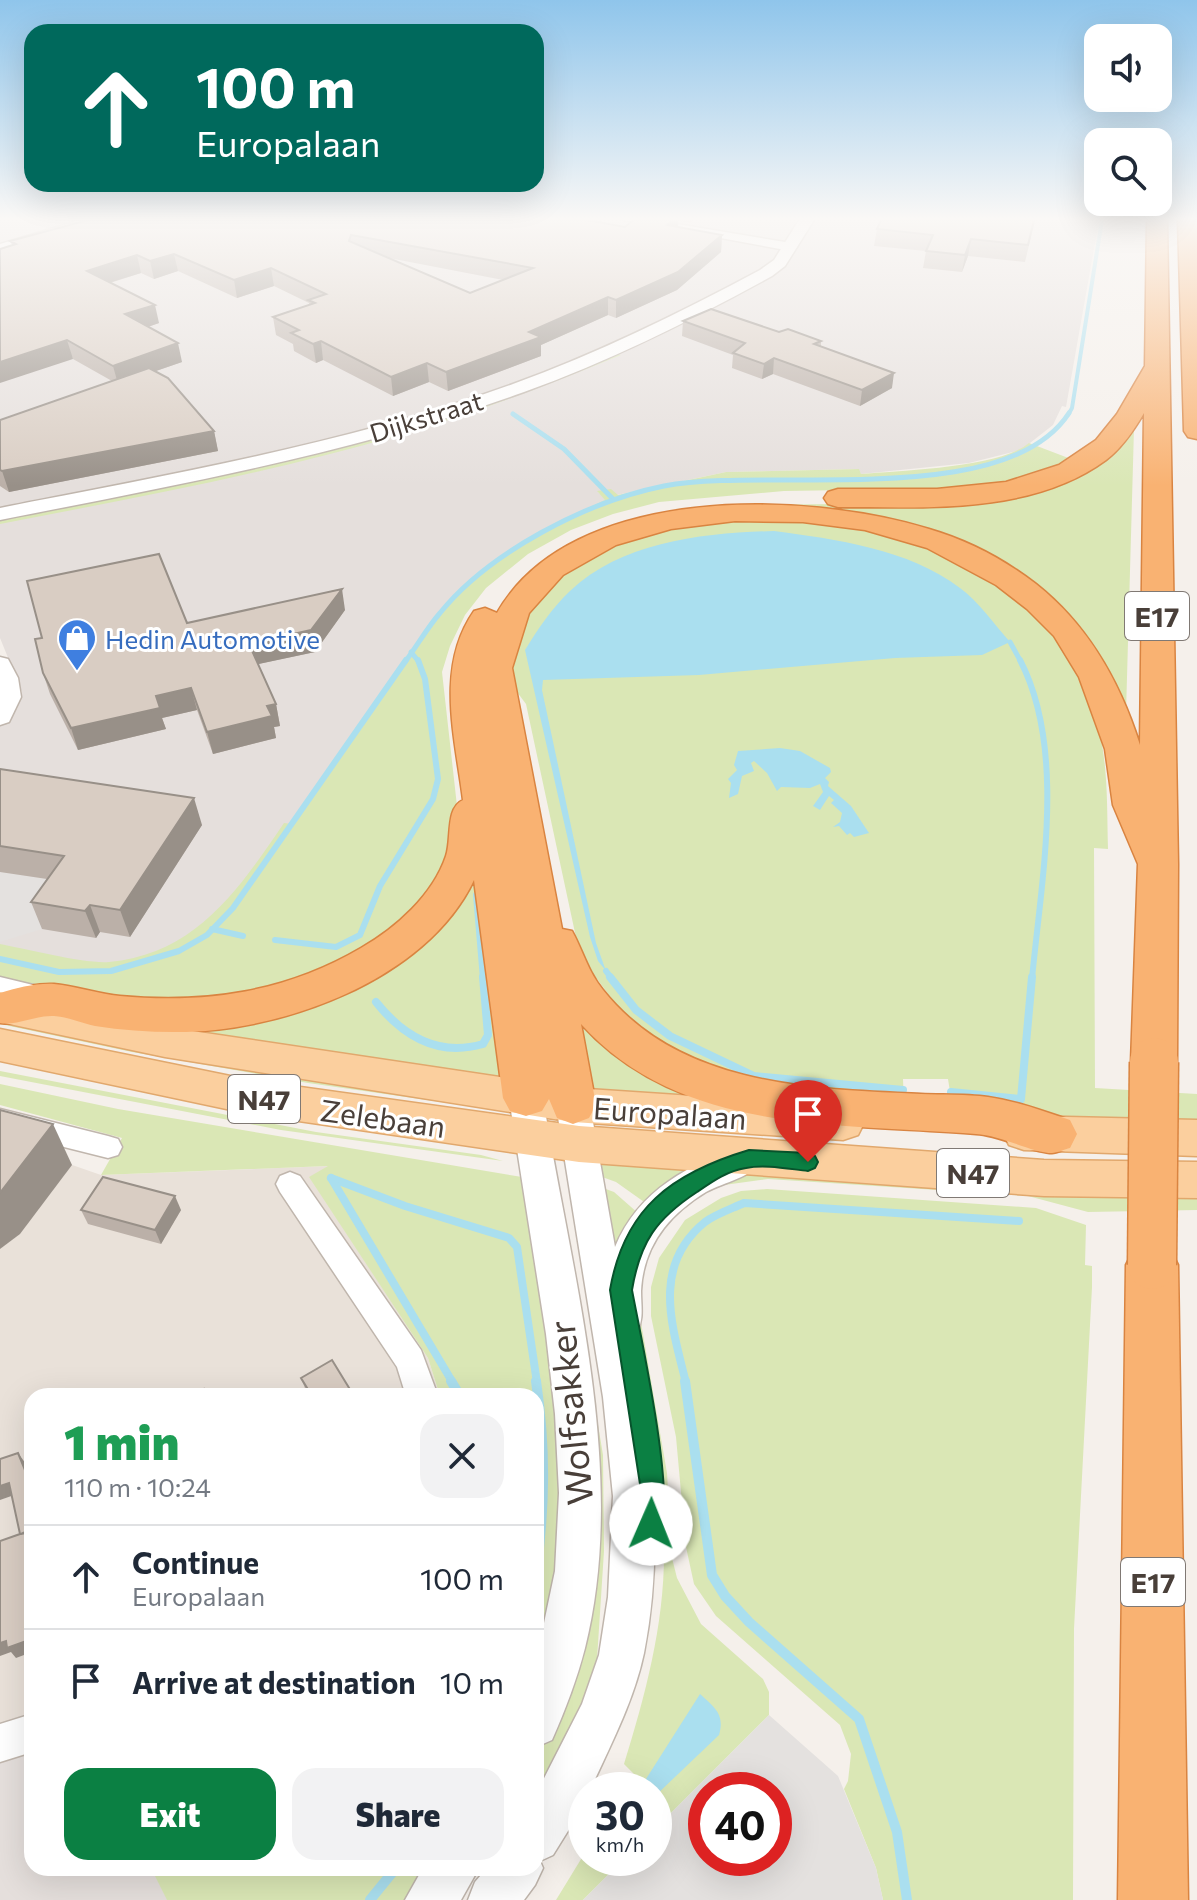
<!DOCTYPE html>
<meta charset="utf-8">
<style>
body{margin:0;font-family:Commissioner,sans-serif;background:#f2f2f3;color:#1f2937;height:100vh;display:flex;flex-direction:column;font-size:30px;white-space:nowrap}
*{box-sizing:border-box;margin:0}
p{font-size:26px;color:#747a83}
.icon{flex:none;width:44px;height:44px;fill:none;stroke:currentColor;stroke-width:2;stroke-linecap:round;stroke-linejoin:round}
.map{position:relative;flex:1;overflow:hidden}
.details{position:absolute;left:24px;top:1388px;width:520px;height:488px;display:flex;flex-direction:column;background:#fff;border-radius:24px;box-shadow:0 8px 32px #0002}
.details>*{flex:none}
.hud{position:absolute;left:24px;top:24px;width:520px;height:168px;border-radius:24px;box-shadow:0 8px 32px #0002;background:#00695c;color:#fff;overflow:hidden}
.fabs{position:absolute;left:1084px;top:24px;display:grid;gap:16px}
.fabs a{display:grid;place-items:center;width:88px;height:88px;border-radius:16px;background:#fff;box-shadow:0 8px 32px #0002;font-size:40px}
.speed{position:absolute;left:568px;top:1772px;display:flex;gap:16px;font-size:40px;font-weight:700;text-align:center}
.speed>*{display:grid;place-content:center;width:104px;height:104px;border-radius:50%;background:#fff;box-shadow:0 8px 32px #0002;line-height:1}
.speed small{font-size:20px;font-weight:400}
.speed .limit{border:12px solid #d22;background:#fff;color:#111}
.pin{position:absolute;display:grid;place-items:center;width:68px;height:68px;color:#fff;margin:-82px -34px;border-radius:50% 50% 50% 0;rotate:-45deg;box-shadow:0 0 8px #0007}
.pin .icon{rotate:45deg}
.me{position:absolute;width:88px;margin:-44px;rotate:1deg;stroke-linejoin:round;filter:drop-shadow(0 0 6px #0008)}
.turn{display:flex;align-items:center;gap:28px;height:168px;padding:0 40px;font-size:36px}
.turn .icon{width:104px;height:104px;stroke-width:2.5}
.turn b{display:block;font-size:56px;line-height:68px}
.round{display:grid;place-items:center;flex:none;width:84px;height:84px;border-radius:24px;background:#f2f2f3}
.headline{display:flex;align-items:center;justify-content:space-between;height:136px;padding:0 40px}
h1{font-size:48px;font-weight:800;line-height:60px;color:#1e9e55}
.cta{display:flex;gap:16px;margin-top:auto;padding:16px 40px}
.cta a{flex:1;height:92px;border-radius:24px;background:#0b8043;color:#fff;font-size:32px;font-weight:800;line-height:92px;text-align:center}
.cta a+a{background:#f2f2f3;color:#1f2937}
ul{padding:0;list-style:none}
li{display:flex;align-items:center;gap:24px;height:104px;padding:0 40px;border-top:2px solid #e0e1e3}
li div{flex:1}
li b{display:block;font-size:30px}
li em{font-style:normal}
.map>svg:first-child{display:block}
.residential{fill:#e9e1d9}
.industrial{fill:#e5dfdc}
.green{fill:#dae7b5}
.parking{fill:#e4e1df;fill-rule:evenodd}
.water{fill:#aadfef}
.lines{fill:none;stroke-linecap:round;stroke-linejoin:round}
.stream-far4{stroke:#aadfef;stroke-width:4}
.stream-far3{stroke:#aadfef;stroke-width:5}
.stream-far2{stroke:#aadfef;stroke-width:6}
.stream-far1{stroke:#aadfef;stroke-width:8}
.stream{stroke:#aadfef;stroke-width:10}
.minor-casing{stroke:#c0b6ad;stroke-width:3}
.tertiary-casing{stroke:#c0b6ad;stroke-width:3}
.primary-casing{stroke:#e1a86d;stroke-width:3}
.motorway-casing{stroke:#d98441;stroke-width:3}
.minor{fill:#fff;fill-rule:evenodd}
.tertiary{fill:#fff;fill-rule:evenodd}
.primary{fill:#fbcf9e;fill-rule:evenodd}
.motorway{fill:#f9b272;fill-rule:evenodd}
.motorway-bridge-casing{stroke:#d98441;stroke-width:51;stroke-linecap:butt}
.motorway-bridge{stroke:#f9b272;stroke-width:48}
.wall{fill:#bbb0a8;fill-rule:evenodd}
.shaded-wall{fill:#989088}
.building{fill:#d9cdc3;stroke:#989088;stroke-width:2;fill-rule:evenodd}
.route{fill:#0b8043;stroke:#07532c;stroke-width:2}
.labels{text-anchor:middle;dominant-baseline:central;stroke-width:6;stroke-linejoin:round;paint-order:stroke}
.far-street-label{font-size:26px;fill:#493f39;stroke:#fff}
.far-shop-label{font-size:26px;fill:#366cbe;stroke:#fff;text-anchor:start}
.shield{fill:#fff;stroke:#807974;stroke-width:2}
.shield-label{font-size:28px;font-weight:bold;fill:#493f39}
.street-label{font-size:30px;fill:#493f39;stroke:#fff}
.near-street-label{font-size:36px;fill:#493f39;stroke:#fff}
</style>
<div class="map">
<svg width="1197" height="1900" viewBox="0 0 1197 1900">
<rect width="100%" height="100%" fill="#f5f0eb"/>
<polygon class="residential" points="0,1140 101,1175 330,1166 310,1177 428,1358 440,1396 32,1396 32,1747 0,1761"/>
<g class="industrial">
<polygon points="0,220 1099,220 1066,407 1062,406 1053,425 1021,450 969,463 861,474 858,469 726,472 617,495 598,492 606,500 558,522 507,552 481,572 441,611 257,875 207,935 111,971 0,959 0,721 13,716 22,692 0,638"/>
<polygon points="32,1747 32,1868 232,1868 247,1900 0,1900 0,1761"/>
</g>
<g class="green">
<path d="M617,354L621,355C544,387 467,416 386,439C259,475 129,499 0,524V520C148,491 296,465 440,419C500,400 558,376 617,354Z"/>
<polygon points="1129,428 1134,429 1126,713 1045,599 863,516 633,525 493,618 524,580 556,555 610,529 659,514 719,505 843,504 1023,490"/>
<path d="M1029,443L1071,459L1029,477L975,488L784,491L659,502L613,514L571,530L528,554L486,588L465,615L450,646L442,672L457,806L446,860L427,894L395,926L351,958L310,978L210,1001L66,994L0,980V944C27,949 85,964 109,962C196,954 239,889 284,823L292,824L441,610L481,572L507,552L558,522L605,500L597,491L611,489L618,495L726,472L859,469L861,474C902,470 999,468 1029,443Z"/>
<path d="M745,518C773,519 802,518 830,521C952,538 1078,609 1101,739C1108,775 1107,812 1108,849L1094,848L1095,1088L1197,1094V1121H1085L952,1104L948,1079H903L904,1103L788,1096L689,1061L623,1014L580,956L526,704L508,680C512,663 513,642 519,625C523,617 532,608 537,601C585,538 672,529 745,518Z"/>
<polygon points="479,854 510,1070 500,1078 281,1046 165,1026 321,998"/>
<polygon points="580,1010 703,1100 579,1088"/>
<polygon points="0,1020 497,1110 308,1083 132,1052 0,1024"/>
<polygon points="0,1071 316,1132 481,1155 503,1161 281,1130 0,1076"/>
<polygon points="0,1084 118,1109 522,1177 531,1195 572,1516 536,1682 536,1396 440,1396 428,1358 309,1177 328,1166 101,1175 122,1138 0,1105"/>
<polygon points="595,1162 691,1167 647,1204 616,1182 594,1174"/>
<polygon points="750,1174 1197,1192 1197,1210 1088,1212 1028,1196 768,1179 724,1185 677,1206 739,1175"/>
<polygon points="558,1182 603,1455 604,1551 595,1690 536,1815 536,1760 571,1666"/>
<polygon points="592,1184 614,1192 639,1214 612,1267"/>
<polygon points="767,1189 1036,1208 1086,1225 1085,1265 1092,1266 1092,1287 1074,1629 1073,1900 883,1900 876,1868 844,1789 848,1781 851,1754 840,1725 716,1616 694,1584 686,1547 676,1437 651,1316 651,1287 659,1258 685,1220 721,1198 741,1191"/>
<path d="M655,1231L660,1233L644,1262L638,1305L667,1473L672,1558L677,1578L701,1624L763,1679L769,1692V1715L654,1830V1790H626L635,1775L624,1764C645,1696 664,1626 664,1554C664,1507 659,1461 652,1414C641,1343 616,1299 655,1231Z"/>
<polygon points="586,1851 586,1858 625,1858 583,1900 556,1900"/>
<polygon points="151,1868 433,1868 407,1900 167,1900"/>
</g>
<g class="parking">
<polygon points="0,872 74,883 42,929 0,942"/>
<path d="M769,1715L838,1776L876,1868L883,1900H583L625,1858H654V1830ZM706,1790H774V1858H706Z"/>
</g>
<g class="water">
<path d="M774,531C835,539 909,549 960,588C979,602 994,624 1010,642L982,655L895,658L699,675L543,680L542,690L596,943L606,971L598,961L590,937L525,650C538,629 552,608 570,591C623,541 705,533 774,531Z"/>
<polygon points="780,748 800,751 830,768 831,772 825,778 829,782 828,786 851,806 869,833 854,837 850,833 847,835 839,826 833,827 840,822 842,813 831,803 834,800 829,796 820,810 813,806 823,792 820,784 810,788 781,787 777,791 767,773 754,761 751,763 754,771 742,776 738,794 729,798 731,783 728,779 737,770 734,765 738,751"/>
<path d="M700,1694C715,1708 725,1714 719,1735L654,1797V1790H639Z"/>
</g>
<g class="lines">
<polyline class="stream-far4" points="1068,415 1072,408 1102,220"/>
<g class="stream-far3">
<polyline points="513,414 564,449 613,499"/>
<polyline points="1010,642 1021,662"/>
<polyline points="411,652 419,662"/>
<path d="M405,662C417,646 427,628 440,613C489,552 588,501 664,486C768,466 1006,511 1069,413"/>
</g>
<g class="stream-far2">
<path d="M1020,660C1067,750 1041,881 1032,979"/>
<polyline points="476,895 483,979"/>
<polyline points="212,929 243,936"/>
<polyline points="275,940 336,947 360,935 380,886 433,799 438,779 425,679 418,660"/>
<polyline points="0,959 59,972 111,971 179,951 207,935 233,908 406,660"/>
<polyline points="606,971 612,979"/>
</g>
<g class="stream-far1">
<polyline points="610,977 636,1010 670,1036 754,1076 903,1090"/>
<path d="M376,1002C403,1036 438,1057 483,1044L488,1035L483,977"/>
<polyline points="951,1092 1021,1099 1032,977"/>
<polyline points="331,1178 405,1206 509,1238 517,1247 537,1383"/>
<polyline points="331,1178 453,1383"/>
<path d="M686,1383C672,1326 651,1266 705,1222C716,1214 731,1209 744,1203L1019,1221"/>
</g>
<g class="stream">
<polyline points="451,1381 460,1396"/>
<polyline points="685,1381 712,1575 725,1596 749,1622 859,1719 897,1832 907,1900"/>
<path d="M536,1574C545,1505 546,1450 536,1381"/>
<polyline points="370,1900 396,1868"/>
</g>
<defs>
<g id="minor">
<polygon points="81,220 101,220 0,252 0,244"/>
<polygon points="623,220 653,220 791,243 797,247 791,251"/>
<polygon points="0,1109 108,1136 118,1139 122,1147 118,1155 108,1158 0,1131"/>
<polygon points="290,1172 300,1176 421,1350 438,1396 406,1396 397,1367 280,1192 276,1184 280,1176"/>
<polygon points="32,1714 32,1752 0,1762 0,1724"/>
</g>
<g id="tertiary">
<path d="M799,220H814L785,266L772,276C692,320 610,361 524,392C355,453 176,485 0,520V508C172,474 347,444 513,384C598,353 680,313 760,270L774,260Z"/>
<polygon points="0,657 8,659 18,678 21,697 9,722 0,725"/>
<polygon points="0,977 58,991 63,999 58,1007 47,1011 0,999"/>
<path d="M526,1085L538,1089L543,1098C571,1273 629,1472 585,1648C577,1679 565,1711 552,1740L536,1747V1661L555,1571L559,1493L555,1414L546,1334L509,1098L514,1089Z"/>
<path d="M573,1092L585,1096L590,1105L615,1247C639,1189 690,1164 746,1145L758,1149L763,1159C754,1177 724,1182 706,1192C691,1201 675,1214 664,1228C650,1246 642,1268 641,1291C641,1307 644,1318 637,1333L632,1335C651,1440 665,1547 644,1653C634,1701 610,1746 590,1790H586L581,1810L553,1855L540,1861L543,1868L535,1885L524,1900H468L475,1882L487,1868H536V1794L582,1704L599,1655L608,1597L613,1496L603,1397L556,1105L561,1096Z"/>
<polygon points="423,1868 479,1868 461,1900 405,1900"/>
</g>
<g id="primary">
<polygon points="0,992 165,1027 573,1088 843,1106 858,1111 864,1123 858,1135 843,1140 573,1122 165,1057 0,1022"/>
<polygon points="0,1029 250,1080 579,1126 1044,1160 1197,1162 1197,1198 1044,1196 579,1162 250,1114 0,1061"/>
<polygon points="1024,1116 1197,1120 1197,1156 1024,1150 1009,1145 1003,1133 1009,1121"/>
</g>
<g id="motorway">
<path d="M1147,220H1167L1178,864L1177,1062L1170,1074L1154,1080L1138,1074L1131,1062L1138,864L1113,805L1105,749L1079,677L1054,636L1027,609L996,585L927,548L865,530L803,522L735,521L671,529L616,545L563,575L529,613L512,668L562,929L572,931C583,951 588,972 603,990C679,1086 810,1089 921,1094C943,1095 966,1094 988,1097C1016,1101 1043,1111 1070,1120L1077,1134L1070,1148C1065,1149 1057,1153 1052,1153C1033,1153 1000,1135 976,1134C840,1123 681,1135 581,1024L596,1105L589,1118L573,1124L557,1118L549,1099L542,1111L526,1116L510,1111L503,1098L474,880C426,981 279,1033 174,1032C148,1032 121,1030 95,1026C81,1023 68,1017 54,1016C36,1015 17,1026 0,1023V993C17,988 36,983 54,984C76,986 98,994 120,996C206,1004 286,992 361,948C396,928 433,895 446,856C452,839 445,808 463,800C455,737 435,667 474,611L485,608L497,613C571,483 806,491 929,529C967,540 1005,560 1036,584C1089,626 1120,682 1140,745L1144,413C1134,430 1122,448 1106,460C1031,515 925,507 838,507L828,504L824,498L828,492L838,489H937L1006,482L1059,465L1096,440L1117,414L1145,366Z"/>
<polygon points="1178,220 1197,220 1197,439 1188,437 1184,431"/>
<polygon points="1152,1242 1170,1249 1178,1265 1188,1900 1118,1900 1126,1265 1134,1249"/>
</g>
</defs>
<use href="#minor" class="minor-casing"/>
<use href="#tertiary" class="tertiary-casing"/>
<use href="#primary" class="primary-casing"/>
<use href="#motorway" class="motorway-casing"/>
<use href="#minor" class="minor"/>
<use href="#tertiary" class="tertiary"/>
<use href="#primary" class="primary"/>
<use href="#motorway" class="motorway"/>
<defs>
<polyline id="motorway-bridge" points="1152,1265 1154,1062"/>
</defs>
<use href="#motorway-bridge" class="motorway-bridge-casing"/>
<use href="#motorway-bridge" class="motorway-bridge"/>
</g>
<g class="wall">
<path d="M633,220H693L690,223L678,221V227L722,235L721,252L677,290L616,318L608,315L541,345V356L448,391L429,382L393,396L323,360L316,363L294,351L293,344L276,335L273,317L309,305V303L274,286L237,298L178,271L154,279L141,273L110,283L159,323L148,327L182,362L156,371L214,431L218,451L9,492L0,486V420L112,381L73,359L10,241L625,227ZM389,258L498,279L504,280L470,293Z"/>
<polygon points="1035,220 1025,262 968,256 962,272 923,268 926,251 874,246 877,229"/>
<polygon points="683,321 779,332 821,341 821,347 892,388 860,406 773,374 762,379 732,368 733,355 682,336"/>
<polygon points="345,610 315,652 258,664 276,704 280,726 274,727 276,738 213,754 197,710 162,718 166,729 78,750 50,694 43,673 187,623"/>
<polygon points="0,769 202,825 130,937 100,932 96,938 42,929 31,902 47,879 0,872"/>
<polygon points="81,1210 181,1210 161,1244 88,1224"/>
<polygon points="301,1378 354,1396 308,1396"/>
</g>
<g class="shaded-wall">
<polygon points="673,220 678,220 678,233 667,225"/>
<polygon points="722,235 721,252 677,290 616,318 616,300"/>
<polygon points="971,239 968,256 962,272 965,255"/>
<polygon points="174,254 178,271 154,279 150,261"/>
<polygon points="137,255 141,273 92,288 87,271"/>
<polygon points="271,268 274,286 237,298 234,280"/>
<polygon points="608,297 608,315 541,345 541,356 448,391 446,372 529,332"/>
<polygon points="155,305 159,323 130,333 125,314"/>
<polygon points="67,340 73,359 0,383 0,362"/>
<polygon points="321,341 323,360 316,363 313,344"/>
<polygon points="178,343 182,362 118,384 113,366"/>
<polygon points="774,358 773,374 762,379 764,364"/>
<polygon points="427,363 429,382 393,396 391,377"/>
<polygon points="894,373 892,388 860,406 862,390"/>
<polygon points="214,431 218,451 9,492 2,471"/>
<polygon points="342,589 345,610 315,652 254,665 249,644"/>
<polygon points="191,688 197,710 162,718 166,729 78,750 71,728 156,696"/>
<polygon points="276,704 280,726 274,727 276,738 213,754 207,732 267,706"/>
<polygon points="194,798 202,825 130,937 120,910"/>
<polygon points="90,905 100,932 96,938 85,911"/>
<polygon points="53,1124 72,1165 20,1234 0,1249 0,1193"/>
<polygon points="175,1196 181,1210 161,1244 155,1230"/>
<polygon points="18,1453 26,1464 32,1478 32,1487"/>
<polygon points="9,1483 17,1494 0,1500 0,1486"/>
<polygon points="32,1529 32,1592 30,1589 21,1534"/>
<polygon points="32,1639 32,1652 16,1658 11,1652 0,1656 0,1643 6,1641"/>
</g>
<g class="building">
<path d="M88,220H587L625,227L633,220H673L667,225L722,235L678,272L616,300L608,297L529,332L541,337L446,372L427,363L391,377L321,341L313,344L291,333L299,330L273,317L315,303L308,300L326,294L271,268L234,280L174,254L150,261L137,255L87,271L155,305L125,314L178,343L113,366L67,340L0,362V249L16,244L10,241ZM351,235L533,268L470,293L349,241Z"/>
<polygon points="881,220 1034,220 1028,245 971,239 965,255 926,251 933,235 877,229"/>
<polygon points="711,309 779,332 788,329 821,341 814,344 894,373 862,390 774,358 764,364 733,353 745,343 683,321"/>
<polygon points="149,368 168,378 214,431 2,471 0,470 0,420"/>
<polygon points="159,554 187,623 342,589 311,630 249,644 276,704 267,706 272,716 207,732 191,688 156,696 160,708 71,728 43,673 35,639 42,638 27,581"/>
<polygon points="0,769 194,798 120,910 90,905 85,911 31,902 64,856 0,846"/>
<polygon points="0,1110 53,1124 0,1193"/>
<polygon points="103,1177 175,1196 155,1230 81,1210"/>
<polygon points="332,1360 354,1396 312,1396 301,1378"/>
<polygon points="204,1389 208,1396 193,1396"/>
<polygon points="18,1453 32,1487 32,1529 21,1534 25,1533 30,1589 32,1588 32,1639 7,1648 6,1641 0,1643 0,1541 20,1534 9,1483 0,1486 0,1459"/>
</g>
<linearGradient id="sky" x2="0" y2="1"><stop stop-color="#8fc5eb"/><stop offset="0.45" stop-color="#faf8f6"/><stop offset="1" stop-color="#faf8f6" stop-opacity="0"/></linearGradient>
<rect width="1197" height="486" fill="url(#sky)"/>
<path class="route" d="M749,1150L808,1153L815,1156L818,1162L815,1168L808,1171C789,1169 765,1164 746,1168C727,1171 713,1181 697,1192C656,1219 640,1242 632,1290C641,1339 676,1495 660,1533L651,1537L642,1533L639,1524L640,1484L610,1290C624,1208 672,1173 749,1150Z"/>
<defs>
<symbol id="shop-pin" viewBox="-11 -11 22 30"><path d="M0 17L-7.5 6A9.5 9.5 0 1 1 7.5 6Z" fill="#3f7fe0" stroke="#fff"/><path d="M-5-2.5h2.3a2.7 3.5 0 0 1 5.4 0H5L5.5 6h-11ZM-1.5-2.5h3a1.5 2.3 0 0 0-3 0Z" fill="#fff"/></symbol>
</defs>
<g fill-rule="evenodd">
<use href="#shop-pin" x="55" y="616" width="44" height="60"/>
</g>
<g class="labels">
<g class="far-street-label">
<text transform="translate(426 416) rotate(-17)">Dijkstraat</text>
</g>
<g class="far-shop-label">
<text x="105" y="638">Hedin Automotive</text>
</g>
<g class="shield">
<rect x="1125" y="592" width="64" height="48" rx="6"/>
<rect x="228" y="1075" width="72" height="48" rx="6"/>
<rect x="937" y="1149" width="72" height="48" rx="6"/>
<rect x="1121" y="1558" width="64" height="48" rx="6"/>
</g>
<g class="shield-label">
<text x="1157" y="616">E17</text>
<text x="264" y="1099">N47</text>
<text x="973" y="1173">N47</text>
<text x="1153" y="1582">E17</text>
</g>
<g class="street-label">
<text transform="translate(670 1112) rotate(4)">Europalaan</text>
<text transform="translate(383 1117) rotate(8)">Zelebaan</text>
</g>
<g class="near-street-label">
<text transform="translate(569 1413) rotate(-96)">Wolfsakker</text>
</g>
</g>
</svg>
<div class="fabs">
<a><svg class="icon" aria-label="sound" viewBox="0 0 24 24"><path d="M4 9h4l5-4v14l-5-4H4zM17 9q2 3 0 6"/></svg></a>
<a><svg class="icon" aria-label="search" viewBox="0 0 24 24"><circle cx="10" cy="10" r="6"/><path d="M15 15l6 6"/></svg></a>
</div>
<div class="speed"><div>30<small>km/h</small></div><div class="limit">40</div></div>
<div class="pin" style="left:808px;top:1162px;background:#d93025"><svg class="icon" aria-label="arrive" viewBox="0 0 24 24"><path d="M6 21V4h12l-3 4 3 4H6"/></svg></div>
<svg class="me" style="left:651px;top:1524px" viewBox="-20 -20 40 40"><circle r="19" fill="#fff"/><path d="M0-13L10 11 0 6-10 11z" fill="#0b8043"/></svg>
<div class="hud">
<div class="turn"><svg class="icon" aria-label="ahead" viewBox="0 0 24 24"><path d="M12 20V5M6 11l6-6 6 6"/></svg><div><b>100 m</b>Europalaan</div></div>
</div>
<section class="details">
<div class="headline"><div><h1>1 min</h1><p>110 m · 10:24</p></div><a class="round"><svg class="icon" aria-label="close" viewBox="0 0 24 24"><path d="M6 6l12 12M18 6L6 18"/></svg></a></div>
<ul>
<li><svg class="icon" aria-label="ahead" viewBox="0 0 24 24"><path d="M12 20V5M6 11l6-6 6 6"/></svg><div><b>Continue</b><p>Europalaan</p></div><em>100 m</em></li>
<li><svg class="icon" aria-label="arrive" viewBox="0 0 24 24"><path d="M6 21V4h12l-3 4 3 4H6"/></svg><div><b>Arrive at destination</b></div><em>10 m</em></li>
</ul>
<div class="cta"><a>Exit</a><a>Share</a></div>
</section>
</div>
